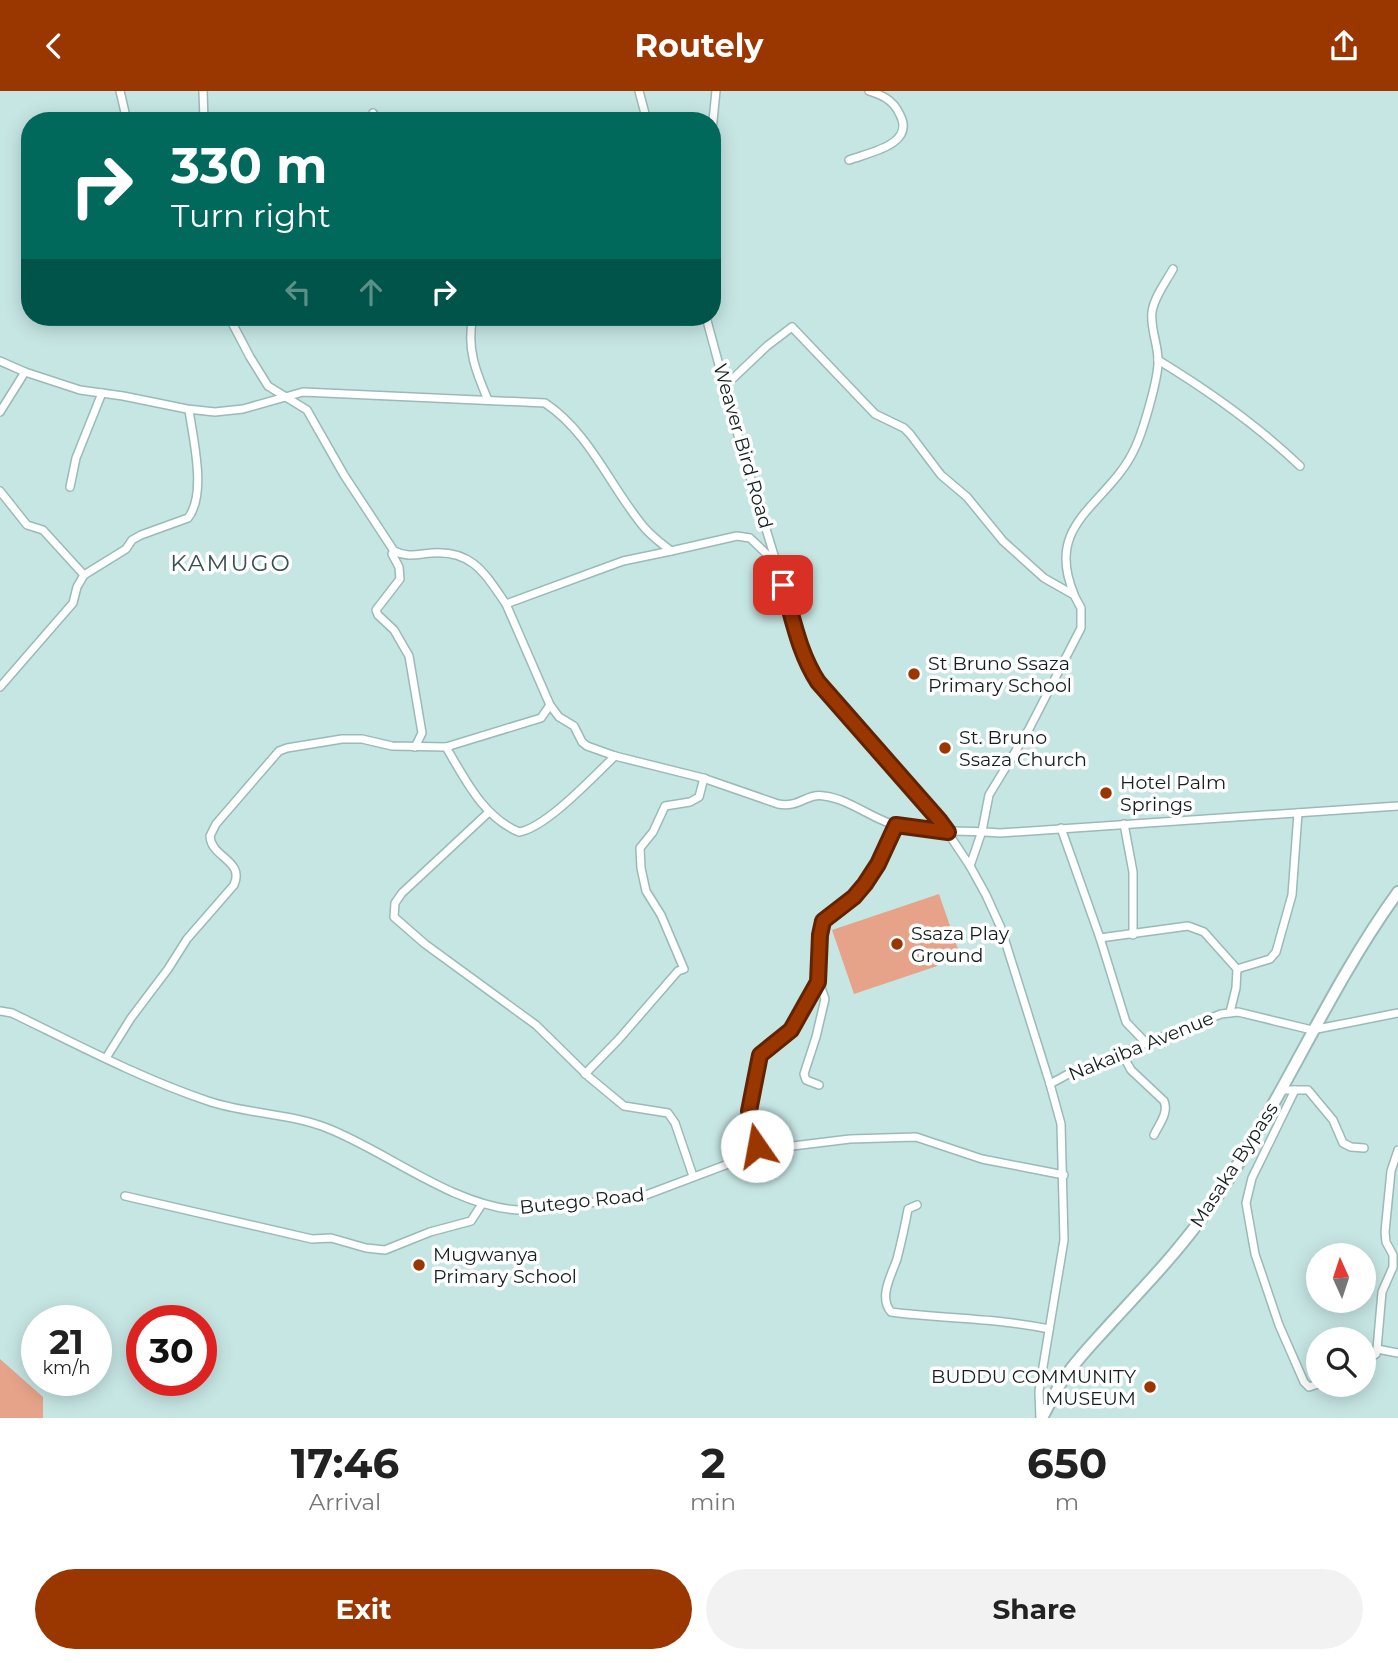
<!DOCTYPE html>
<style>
body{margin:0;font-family:Montserrat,sans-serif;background:#f2f2f2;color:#222;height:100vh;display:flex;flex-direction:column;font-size:26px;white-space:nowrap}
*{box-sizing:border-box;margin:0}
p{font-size:23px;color:#767676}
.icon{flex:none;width:38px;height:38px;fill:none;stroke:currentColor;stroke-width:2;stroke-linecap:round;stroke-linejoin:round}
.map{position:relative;height:1327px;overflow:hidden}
.details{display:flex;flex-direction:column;background:#fff;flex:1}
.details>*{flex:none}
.banner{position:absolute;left:21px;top:21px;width:700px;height:214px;border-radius:28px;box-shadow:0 4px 18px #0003;background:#00695c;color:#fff;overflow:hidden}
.needle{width:46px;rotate:357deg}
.tools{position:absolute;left:1306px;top:1152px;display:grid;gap:14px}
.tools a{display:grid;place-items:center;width:70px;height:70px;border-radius:50%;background:#fff;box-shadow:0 4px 18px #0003;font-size:35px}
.speed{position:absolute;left:21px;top:1214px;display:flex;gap:14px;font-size:35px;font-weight:700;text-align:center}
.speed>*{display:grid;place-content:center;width:91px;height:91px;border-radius:50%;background:#fff;box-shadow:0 4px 18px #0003;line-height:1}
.speed small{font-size:18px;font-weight:400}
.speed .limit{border:10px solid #d22;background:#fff;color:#111}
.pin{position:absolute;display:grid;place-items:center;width:60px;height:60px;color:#fff;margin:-30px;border-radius:14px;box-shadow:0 4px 10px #0006}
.me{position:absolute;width:77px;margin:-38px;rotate:348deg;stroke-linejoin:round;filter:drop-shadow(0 0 5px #0008)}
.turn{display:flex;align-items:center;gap:24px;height:147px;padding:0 35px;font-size:32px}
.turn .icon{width:91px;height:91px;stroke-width:2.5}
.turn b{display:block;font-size:49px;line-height:60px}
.lanes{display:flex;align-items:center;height:66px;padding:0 35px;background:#0003;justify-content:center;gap:35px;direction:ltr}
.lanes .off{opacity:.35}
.eta{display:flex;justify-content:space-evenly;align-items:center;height:119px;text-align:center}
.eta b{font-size:42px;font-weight:700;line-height:49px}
.action{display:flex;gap:14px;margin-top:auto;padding:14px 35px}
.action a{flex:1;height:80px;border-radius:42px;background:#9a3600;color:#fff;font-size:28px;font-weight:700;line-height:80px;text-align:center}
.action a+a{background:#f2f2f2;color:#222}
header{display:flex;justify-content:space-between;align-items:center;height:91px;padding:0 35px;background:#9a3600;color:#fff;font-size:32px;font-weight:700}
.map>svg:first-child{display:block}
.green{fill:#e6a38a}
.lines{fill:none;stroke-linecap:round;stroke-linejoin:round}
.minor-casing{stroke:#9abab8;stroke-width:10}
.trunk-casing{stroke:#9abab8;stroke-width:14}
.minor{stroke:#fff;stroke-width:7}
.trunk{stroke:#fff;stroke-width:10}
.route-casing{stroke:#642300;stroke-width:18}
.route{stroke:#9a3600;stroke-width:12}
.poi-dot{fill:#9a3600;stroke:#fff;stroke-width:2.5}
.labels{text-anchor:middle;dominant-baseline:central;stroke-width:7;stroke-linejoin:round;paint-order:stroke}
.street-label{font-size:19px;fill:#14201f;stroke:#fff}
.poi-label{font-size:19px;fill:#14201f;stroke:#fff;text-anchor:start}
.quarter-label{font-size:23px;letter-spacing:2px;fill:#355250;stroke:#fff}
</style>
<header><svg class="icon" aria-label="back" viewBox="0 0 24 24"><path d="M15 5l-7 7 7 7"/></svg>Routely<svg class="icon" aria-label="share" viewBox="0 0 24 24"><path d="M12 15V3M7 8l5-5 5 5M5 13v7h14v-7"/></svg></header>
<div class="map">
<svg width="1398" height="1327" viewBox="0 0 1398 1327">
<rect width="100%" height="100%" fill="#c6e6e4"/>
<g class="green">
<polygon points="939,803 961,867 854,903 832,839"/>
<polygon points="0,1268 43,1306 43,1327 0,1327"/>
</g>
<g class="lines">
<defs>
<g id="minor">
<polyline points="120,0 127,30"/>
<polyline points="203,0 204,30"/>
<polyline points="639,0 647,30"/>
<polyline points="373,22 378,30"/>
<polyline points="712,40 716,0"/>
<path d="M849,69C871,61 917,53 899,22C893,9 882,4 869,0"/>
<path d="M229,226L250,266L268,295L307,319L344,384L394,460C408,467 418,463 432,462C473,459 485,483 506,513"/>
<path d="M473,226C466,257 476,281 488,309"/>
<polyline points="706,226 742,359 808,576 830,605 940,730 970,775 986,804 1001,837 1050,993 1061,1033 1064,1149 1039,1300 1040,1327"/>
<path d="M1158,269C1209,300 1257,334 1300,375"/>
<path d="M0,270L25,281L80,299L123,305L187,318L215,321L243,318L303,301L545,312C589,341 610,395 643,435C651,445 661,452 671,460L737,445L750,447L774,470"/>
<polyline points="725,295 767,255 792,236 875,323 904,337 910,343 941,384 967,406 1003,450 1044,487 1074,504 1081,517 1081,537 1029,638 989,704 982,740 970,775"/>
<polyline points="0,321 25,281"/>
<polyline points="70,396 76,367 102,302"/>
<polyline points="0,400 27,434 43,439 84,484"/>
<polyline points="394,460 392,463 399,476 400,488 376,519 378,524 394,539 409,565 422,642 415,656"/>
<path d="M671,460L623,470L506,513L550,614L559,626L574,635L582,651L587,655L615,665L703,687L778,713C800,717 806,702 824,705C850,708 873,729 898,735C932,742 966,739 1000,742L1398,715"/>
<path d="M1074,503C1043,430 1109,414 1135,357C1143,340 1159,286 1158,269C1158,253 1150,237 1152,221C1154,206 1166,191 1173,178"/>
<path d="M0,596L73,512L77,496L84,484L126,458L132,449L141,444L188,427C207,403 193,348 189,319"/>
<path d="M446,656C465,688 483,726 519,741C546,737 594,685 615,665"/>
<polyline points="489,721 402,802 395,812 394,826 425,853 536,934 589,986 624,1015 668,1022 675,1032 693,1085"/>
<polyline points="1124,733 1133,781 1133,844"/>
<polyline points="1061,737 1100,847 1126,931 1146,952"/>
<polyline points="1100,847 1188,835 1204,841 1237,878 1236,897 1230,921"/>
<polyline points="1237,878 1270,868 1276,861 1292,804 1298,722"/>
<path d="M0,920L12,922C76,953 140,987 208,1010C246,1023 289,1022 327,1037C388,1061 451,1114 517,1119L638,1107L768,1058L850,1048L916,1046L982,1068L1064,1084"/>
<path d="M1121,961L1131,979L1164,1010C1169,1022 1159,1033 1154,1044"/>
<path d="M106,967L131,927L168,878L187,848L234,794C245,769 211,767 210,745L216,733L279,660L287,657L342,648H362L392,655L446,656L541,627L550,614"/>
<polyline points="585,983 619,948 678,880 684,878 661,824 646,800 641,777 640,757 653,741 665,715 690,711 699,706 704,687"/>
<polyline points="1050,993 1072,981 1221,923 1238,921 1312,939 1398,922"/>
<polyline points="819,994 806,989 804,983 816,946 825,908 819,891 821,835 827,826 854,806 865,793 878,773 896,734"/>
<polyline points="1282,999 1308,999 1333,1029 1343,1052 1351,1056 1364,1057"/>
<polyline points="1295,999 1252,1087 1246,1112 1255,1163 1279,1234 1304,1291 1309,1296 1318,1293"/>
<path d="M749,1064C763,1048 757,1037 749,1020L760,964L791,939L819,891"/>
<polyline points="125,1105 312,1148 331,1147 366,1157 385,1159 430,1141 471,1130 482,1113"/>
<path d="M917,1114L908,1118C905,1135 901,1152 897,1168C892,1183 878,1206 891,1221C944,1228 997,1227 1049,1238"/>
<polyline points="1377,1258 1398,1262"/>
<polyline points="1363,1271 1376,1263 1377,1258 1382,1201 1393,1176 1393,1164 1386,1151 1385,1141 1391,1080 1398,1059"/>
</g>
<path id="trunk" d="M1042,1327C1048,1315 1055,1302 1062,1290C1076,1269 1094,1251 1110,1233C1142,1198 1176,1163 1204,1124C1278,1022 1324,903 1398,801"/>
</defs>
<use href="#minor" class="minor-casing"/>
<use href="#trunk" class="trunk-casing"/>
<use href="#minor" class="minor"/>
<use href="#trunk" class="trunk"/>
</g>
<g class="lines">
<defs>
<path id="route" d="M757,1055L759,1040L749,1020L760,964L791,939L818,891L820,844L823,830L854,806L865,793L878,773L896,734L948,741L940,730L818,591C799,562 793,528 783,494"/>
</defs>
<use href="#route" class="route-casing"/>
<use href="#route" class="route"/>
</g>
<g class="poi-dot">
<circle cx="914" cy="583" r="7"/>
<circle cx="945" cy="657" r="7"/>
<circle cx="1106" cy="702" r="7"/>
<circle cx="897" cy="853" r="7"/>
<circle cx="419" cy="1174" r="7"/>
<circle cx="1150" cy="1296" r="7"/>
</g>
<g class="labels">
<g class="street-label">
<text transform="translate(743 355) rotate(74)">Weaver Bird Road</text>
<text transform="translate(1141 955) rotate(-22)">Nakaiba Avenue</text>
<text transform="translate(1234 1074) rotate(-57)">Masaka Bypass</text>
<text transform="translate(582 1110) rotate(-6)">Butego Road</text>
</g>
<g class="poi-label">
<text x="928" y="572">St Bruno Ssaza<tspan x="928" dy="22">Primary School</tspan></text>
<text x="959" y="646">St. Bruno<tspan x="959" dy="22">Ssaza Church</tspan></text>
<text x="1120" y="691">Hotel Palm<tspan x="1120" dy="22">Springs</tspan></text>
<text x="911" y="842">Ssaza Play<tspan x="911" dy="22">Ground</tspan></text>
<text x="433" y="1163">Mugwanya<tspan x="433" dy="22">Primary School</tspan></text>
<text x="1136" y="1285" text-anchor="end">BUDDU COMMUNITY<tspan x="1136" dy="22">MUSEUM</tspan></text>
</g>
<g class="quarter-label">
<text x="231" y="472">KAMUGO</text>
</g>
</g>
</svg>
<div class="tools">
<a><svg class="needle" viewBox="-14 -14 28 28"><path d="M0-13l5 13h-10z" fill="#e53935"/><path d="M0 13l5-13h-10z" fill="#767676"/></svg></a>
<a><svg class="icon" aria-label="search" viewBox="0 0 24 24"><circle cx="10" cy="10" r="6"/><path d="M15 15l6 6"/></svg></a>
</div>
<div class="speed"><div>21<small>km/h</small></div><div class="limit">30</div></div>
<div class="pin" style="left:783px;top:494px;background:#d93025"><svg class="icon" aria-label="arrive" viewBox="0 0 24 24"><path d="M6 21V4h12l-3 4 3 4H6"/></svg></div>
<svg class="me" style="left:757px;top:1055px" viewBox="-20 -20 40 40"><circle r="19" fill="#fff"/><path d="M0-13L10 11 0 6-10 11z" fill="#9a3600"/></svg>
<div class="banner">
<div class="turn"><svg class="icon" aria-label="right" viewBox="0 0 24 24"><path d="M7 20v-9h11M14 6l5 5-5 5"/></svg><div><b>330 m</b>Turn right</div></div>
<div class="lanes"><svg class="icon off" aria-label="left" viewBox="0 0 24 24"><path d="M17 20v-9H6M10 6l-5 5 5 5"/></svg><svg class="icon off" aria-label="ahead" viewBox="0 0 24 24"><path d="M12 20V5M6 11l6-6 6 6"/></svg><svg class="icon" aria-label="right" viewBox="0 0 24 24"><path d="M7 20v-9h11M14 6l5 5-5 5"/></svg></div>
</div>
</div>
<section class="details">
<div class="eta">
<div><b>17:46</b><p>Arrival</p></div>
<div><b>2</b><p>min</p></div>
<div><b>650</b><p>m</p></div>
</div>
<div class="action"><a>Exit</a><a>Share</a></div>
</section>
